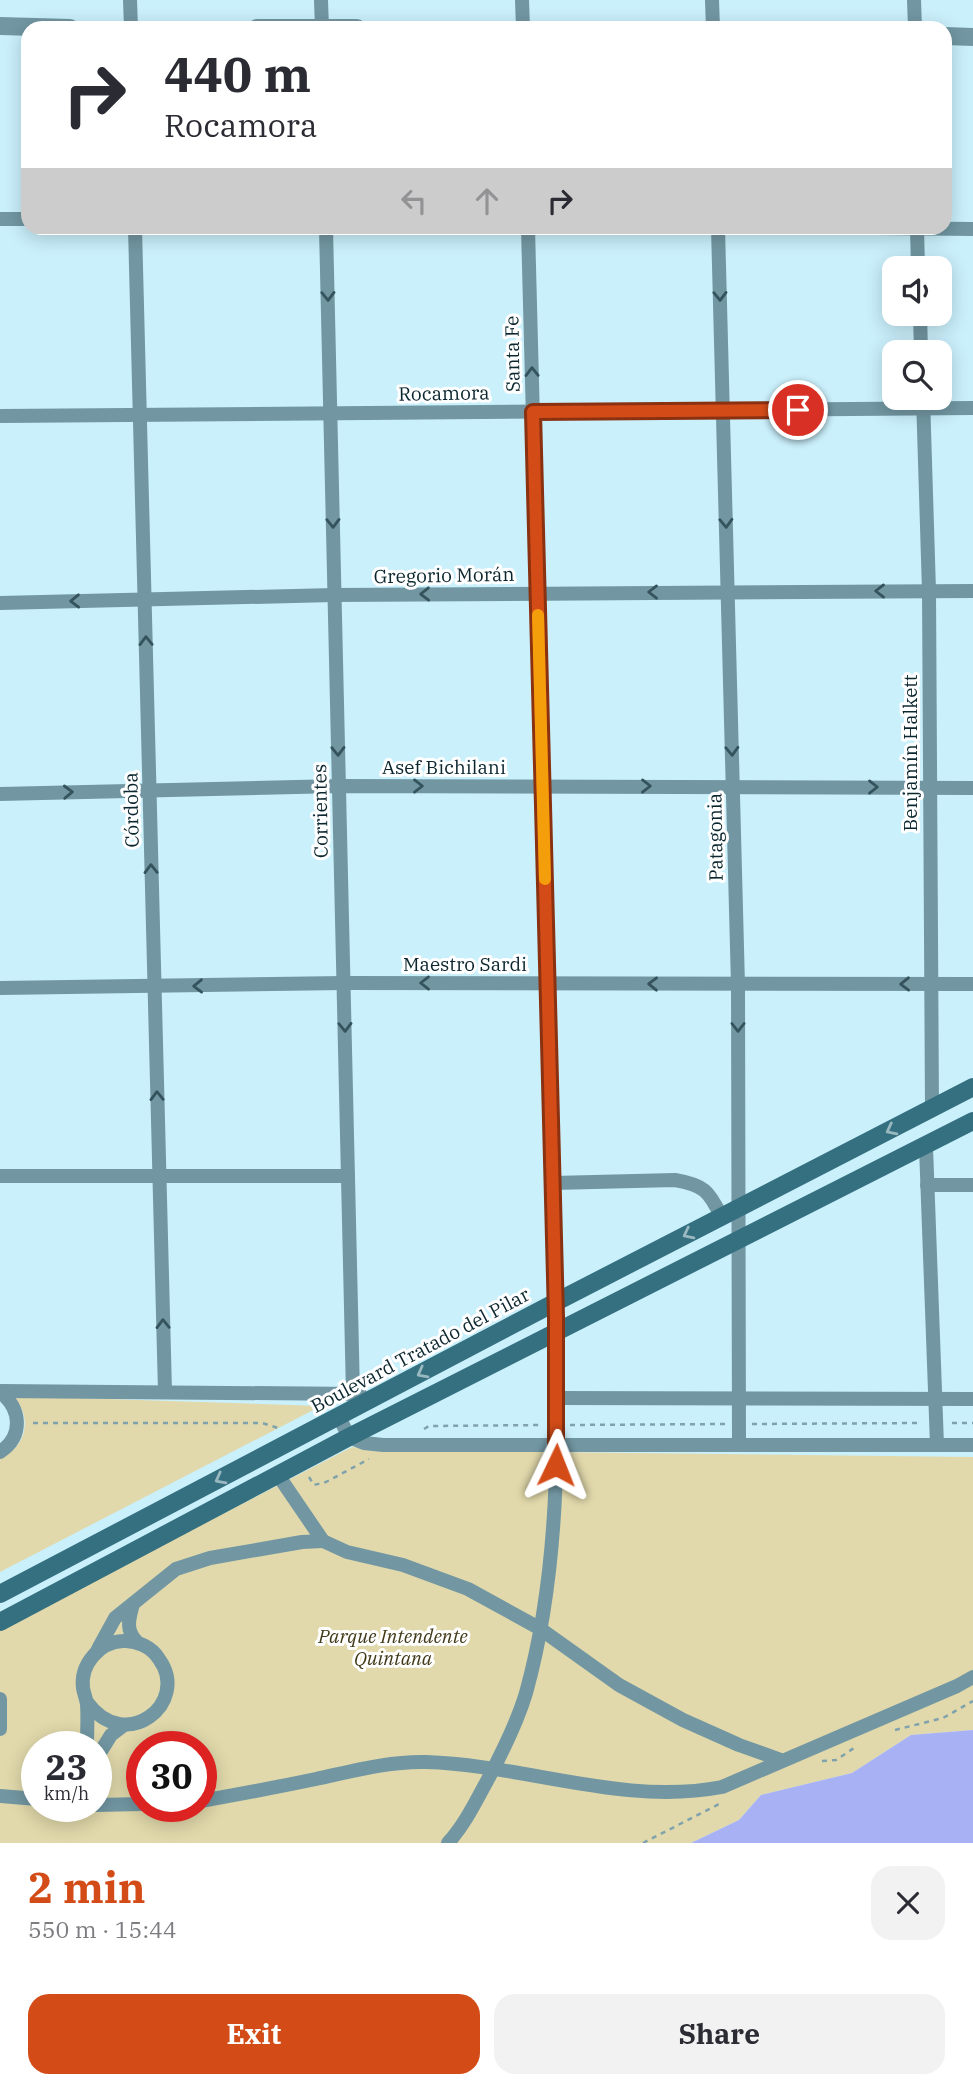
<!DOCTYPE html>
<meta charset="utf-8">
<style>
body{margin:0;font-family:"IBM Plex Serif",serif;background:#f2f2f3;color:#2b2b33;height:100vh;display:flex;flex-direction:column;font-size:26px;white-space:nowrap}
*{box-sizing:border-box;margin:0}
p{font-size:23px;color:#7c7c81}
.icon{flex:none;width:38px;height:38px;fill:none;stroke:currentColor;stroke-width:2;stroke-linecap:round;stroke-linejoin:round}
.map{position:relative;height:1843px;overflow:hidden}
.drawer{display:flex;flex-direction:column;background:#fff;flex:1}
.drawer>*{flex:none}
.top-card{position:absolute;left:21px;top:21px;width:931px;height:214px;border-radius:21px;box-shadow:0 4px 18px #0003;background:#fff;color:#2b2b33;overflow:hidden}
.tools{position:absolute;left:882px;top:256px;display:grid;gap:14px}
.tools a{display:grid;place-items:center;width:70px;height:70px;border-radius:14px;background:#fff;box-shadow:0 4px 18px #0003;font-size:35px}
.speed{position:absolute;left:21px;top:1731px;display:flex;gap:14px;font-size:35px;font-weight:700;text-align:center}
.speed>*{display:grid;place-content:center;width:91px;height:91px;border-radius:50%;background:#fff;box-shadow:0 4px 18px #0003;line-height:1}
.speed small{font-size:18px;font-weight:400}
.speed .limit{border:10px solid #d22;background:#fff;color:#111}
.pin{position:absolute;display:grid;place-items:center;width:60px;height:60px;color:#fff;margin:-30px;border:4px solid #fff;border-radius:50%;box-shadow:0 2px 7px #0007}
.me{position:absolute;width:77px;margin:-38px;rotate:2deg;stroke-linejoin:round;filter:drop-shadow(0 0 5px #0008)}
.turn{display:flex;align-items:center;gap:24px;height:147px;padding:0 28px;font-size:32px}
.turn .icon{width:91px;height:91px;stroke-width:2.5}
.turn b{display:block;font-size:49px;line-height:60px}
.lanes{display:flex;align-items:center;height:66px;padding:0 28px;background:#0003;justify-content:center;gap:35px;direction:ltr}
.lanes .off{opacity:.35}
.round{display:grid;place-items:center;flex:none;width:74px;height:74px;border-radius:21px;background:#f2f2f3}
.headline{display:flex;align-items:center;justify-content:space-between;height:119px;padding:0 28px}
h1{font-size:42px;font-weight:700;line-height:52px;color:#d34c18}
.button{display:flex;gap:14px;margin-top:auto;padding:14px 28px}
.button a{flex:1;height:80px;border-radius:21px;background:#d34c18;color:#fff;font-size:28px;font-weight:700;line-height:80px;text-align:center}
.button a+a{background:#f2f2f3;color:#2b2b33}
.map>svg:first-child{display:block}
.green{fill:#e1d9ab;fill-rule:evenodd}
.water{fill:#a9b1f5}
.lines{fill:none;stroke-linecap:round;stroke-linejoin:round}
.path{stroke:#80a2ac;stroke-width:2.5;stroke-dasharray:5 5;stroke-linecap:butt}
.minor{stroke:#7297a3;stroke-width:14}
.tertiary{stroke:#7297a3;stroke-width:18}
.secondary{stroke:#357080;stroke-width:18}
.oneway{stroke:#34535d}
.oneway2{stroke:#9ab8c0}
.route-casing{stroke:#893110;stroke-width:18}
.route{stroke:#d34c18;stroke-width:12}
.slow{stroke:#f59e0b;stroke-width:12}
.labels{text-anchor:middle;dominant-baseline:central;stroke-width:6;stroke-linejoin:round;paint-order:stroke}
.street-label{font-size:19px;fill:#0b262e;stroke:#fff}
.park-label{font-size:19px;font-style:italic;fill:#413a19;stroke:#fff}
</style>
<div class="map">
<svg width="973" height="1843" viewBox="0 0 973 1843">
<rect width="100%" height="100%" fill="#caf0fc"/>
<g class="green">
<path d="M13,1396L292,1405L321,1406L0,1572V1458C27,1447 33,1417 13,1396Z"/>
<path d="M352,1447L386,1450L973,1457V1730L911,1735L852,1773L761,1795L739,1820L691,1843H0V1629ZM37,1746H96V1806H37ZM142,1746H201V1806H142Z"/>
</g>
<polygon class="water" points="973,1730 973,1843 691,1843 739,1820 761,1795 852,1773 911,1735"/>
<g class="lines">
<g class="path">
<polyline points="33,1423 262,1423 278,1428"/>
<polyline points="952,1423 973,1423"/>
<polyline points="752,1424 921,1423"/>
<polyline points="570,1425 725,1424"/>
<polyline points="424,1429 429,1426 543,1425"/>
<polyline points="309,1477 314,1485 326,1482 369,1459"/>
<polyline points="895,1730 943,1718 973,1701"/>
<polyline points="822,1761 836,1760 857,1746"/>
<polyline points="643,1843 723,1802"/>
</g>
<g class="minor">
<polyline points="130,0 131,28"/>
<polyline points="321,0 322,28"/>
<polyline points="522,0 523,28"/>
<polyline points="712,0 713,28"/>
<polyline points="914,0 915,28"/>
<polyline points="0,219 28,219"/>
<polyline points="135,228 165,1392"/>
<polyline points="326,228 353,1394"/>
<polyline points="718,228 738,985 739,1445"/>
<polyline points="876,228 973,229"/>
<polyline points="917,228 918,268"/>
<polyline points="920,313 921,352"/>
<polyline points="923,397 929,591 932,1109"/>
<polyline points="0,416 973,408"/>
<polyline points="0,603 334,595 973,591"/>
<polyline points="0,794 339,786 973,788"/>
<polyline points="0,988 344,983 973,984"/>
<polyline points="926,1147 937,1445"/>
<polyline points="0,1176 348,1176"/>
<path d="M553,1183L675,1180C704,1185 709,1191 721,1216"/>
<polyline points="927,1185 973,1185"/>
<polyline points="0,1391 360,1394"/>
<path d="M0,1392C21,1408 24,1436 0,1452"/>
<polyline points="557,1398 973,1399"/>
<polyline points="339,1417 349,1437 364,1443 383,1445 973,1445"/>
<polyline points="278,1475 323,1541 347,1552 403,1565 468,1589 539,1628 619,1685 683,1720 739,1745 781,1760"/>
<path d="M133,1604C129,1619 125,1630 137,1642"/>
<polyline points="98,1649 115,1618 176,1569 210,1558 302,1542 323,1541"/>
<polyline points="0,1699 0,1729"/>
<path d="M87,1702C125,1755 191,1703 159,1659C152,1647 136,1640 123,1641C99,1642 80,1665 83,1688C84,1694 86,1698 87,1704C88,1718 87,1732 87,1746"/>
<polyline points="96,1759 111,1735 124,1725"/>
<polyline points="0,1796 37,1799"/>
<path d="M201,1801C240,1794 278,1787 316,1779C353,1771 389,1761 426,1762C525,1765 623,1806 722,1787L957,1686L973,1677"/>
<polyline points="96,1805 142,1804"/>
<path d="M448,1843C465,1824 475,1803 487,1781C502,1753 517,1723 526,1693C561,1567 558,1432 556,1302L528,228"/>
</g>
<g class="tertiary">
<polyline points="0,26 70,28"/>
<polyline points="257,28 357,28"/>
<polyline points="945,36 973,37"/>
</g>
<g class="secondary">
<polyline points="0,1594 556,1302 973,1087"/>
<polyline points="0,1622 349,1437 973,1121"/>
</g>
</g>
<defs><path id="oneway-chevron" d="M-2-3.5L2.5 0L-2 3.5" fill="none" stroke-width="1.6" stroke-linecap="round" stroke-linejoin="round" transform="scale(1.75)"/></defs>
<g class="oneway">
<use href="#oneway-chevron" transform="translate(328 296) rotate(89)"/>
<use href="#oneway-chevron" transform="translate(720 296) rotate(89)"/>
<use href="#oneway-chevron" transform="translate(532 372) rotate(-91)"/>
<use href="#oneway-chevron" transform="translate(333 523) rotate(89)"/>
<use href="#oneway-chevron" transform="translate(726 523) rotate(88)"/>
<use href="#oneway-chevron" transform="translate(880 591) rotate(180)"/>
<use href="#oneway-chevron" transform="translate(653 592) rotate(180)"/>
<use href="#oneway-chevron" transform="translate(425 594) rotate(179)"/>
<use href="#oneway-chevron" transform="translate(75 601) rotate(179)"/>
<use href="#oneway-chevron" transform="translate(146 641) rotate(-91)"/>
<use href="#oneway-chevron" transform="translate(338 751) rotate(89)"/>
<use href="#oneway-chevron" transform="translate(732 751) rotate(88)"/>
<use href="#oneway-chevron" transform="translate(418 786)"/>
<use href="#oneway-chevron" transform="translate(646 786)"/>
<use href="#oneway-chevron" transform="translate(873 787)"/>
<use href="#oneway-chevron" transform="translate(68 792) rotate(-2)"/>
<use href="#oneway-chevron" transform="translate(151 869) rotate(-91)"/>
<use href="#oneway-chevron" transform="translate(425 983) rotate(180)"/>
<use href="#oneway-chevron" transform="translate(653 984) rotate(-179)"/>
<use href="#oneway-chevron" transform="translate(905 984) rotate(179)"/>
<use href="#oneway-chevron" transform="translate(198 986) rotate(179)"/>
<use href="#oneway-chevron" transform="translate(345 1027) rotate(89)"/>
<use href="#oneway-chevron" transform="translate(738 1027) rotate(90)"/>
<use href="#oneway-chevron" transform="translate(157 1096) rotate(-91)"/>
<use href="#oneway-chevron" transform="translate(163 1324) rotate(-91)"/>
</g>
<g class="oneway2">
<use href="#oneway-chevron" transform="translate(891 1130) rotate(153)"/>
<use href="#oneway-chevron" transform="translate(688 1234) rotate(153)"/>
<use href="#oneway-chevron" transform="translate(422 1373) rotate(152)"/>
<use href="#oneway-chevron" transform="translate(220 1479) rotate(152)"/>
</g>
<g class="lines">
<defs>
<polyline id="route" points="556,1465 556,1317 533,412 798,410"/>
</defs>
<use href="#route" class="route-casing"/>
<use href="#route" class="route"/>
<polyline class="slow" points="538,615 545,879"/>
</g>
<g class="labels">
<g class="street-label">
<text transform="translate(512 354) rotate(-91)">Santa Fe</text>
<text transform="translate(444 393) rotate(-1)">Rocamora</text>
<text transform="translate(444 575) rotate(-1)">Gregorio Morán</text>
<text transform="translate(910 753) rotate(-90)">Benjamín Halkett</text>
<text x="444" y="767">Asef Bichilani</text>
<text transform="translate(131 810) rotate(-91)">Córdoba</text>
<text transform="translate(320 811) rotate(-91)">Corrientes</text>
<text transform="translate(715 837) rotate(-91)">Patagonia</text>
<text x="465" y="964">Maestro Sardi</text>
<text transform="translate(420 1350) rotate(-28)">Boulevard Tratado del Pilar</text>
</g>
<g class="park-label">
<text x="393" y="1636">Parque Intendente<tspan x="393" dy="22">Quintana</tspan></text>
</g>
</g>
</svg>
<div class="tools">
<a><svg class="icon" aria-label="sound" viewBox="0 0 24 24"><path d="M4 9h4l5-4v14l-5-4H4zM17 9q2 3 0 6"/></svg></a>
<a><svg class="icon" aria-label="search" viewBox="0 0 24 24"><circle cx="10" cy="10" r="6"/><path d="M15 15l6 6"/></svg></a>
</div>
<div class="speed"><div>23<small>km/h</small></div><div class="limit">30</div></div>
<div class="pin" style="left:798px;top:410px;background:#d93025"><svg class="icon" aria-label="arrive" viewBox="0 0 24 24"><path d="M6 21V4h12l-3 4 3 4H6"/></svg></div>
<svg class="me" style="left:556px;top:1465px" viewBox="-20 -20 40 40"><path d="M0-17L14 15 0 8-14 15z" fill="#d34c18" stroke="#fff" stroke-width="4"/></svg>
<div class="top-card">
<div class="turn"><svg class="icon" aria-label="right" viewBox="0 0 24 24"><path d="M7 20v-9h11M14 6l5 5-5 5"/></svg><div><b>440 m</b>Rocamora</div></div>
<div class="lanes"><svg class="icon off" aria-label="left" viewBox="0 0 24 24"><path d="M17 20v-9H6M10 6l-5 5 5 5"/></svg><svg class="icon off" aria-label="ahead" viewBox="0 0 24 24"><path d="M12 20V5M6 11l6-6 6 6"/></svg><svg class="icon" aria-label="right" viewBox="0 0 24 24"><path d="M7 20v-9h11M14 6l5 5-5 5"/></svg></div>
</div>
</div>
<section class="drawer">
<div class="headline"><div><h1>2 min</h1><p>550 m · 15:44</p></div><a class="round"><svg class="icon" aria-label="close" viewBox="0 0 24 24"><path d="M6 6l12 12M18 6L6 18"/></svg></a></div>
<div class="button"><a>Exit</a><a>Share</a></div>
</section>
